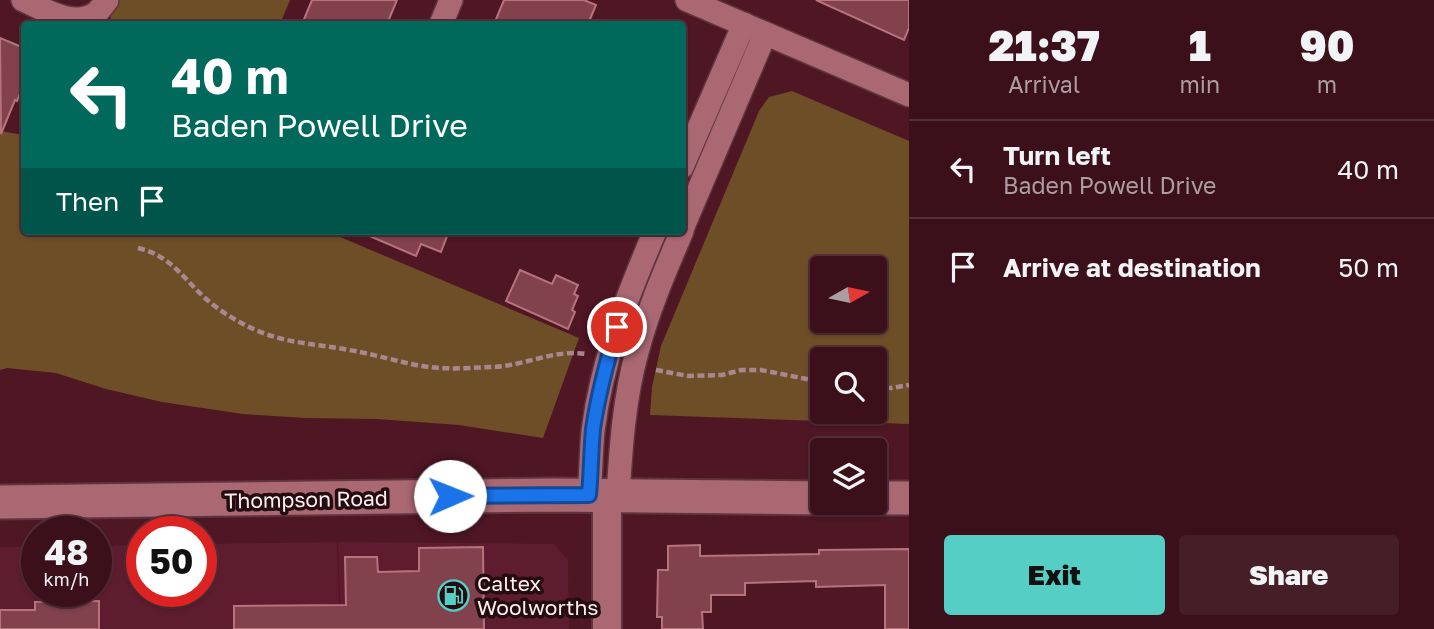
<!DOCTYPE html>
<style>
body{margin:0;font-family:"Golos Text",sans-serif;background:#461e28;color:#f1f3f6;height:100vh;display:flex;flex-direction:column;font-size:26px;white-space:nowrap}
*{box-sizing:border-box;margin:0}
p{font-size:23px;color:#ac9da3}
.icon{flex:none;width:38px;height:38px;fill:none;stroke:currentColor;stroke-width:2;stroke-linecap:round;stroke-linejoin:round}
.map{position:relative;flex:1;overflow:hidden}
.sheet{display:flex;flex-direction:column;background:#3b101b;width:525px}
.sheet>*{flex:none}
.top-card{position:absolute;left:21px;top:21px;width:665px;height:214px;border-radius:7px;box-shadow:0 2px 5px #0004,0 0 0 2px #54303a;background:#00695c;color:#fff;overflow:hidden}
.needle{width:46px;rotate:81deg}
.tools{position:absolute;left:810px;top:256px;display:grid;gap:14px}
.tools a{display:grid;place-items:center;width:77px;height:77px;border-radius:7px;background:#3b101b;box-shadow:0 2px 5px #0004,0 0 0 2px #54303a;font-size:35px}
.speed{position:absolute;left:21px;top:516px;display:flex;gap:14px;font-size:35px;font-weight:700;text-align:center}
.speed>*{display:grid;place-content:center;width:91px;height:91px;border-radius:50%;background:#3b101b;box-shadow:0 2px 5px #0004,0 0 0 2px #54303a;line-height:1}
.speed small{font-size:18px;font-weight:400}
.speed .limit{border:10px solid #d22;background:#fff;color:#111}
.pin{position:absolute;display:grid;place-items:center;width:60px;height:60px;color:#fff;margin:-30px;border:4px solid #fff;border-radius:50%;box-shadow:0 2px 7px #0007}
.me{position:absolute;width:77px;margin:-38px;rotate:89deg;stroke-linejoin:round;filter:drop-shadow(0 0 5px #0008)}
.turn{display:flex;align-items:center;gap:24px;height:147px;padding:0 35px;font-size:32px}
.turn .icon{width:91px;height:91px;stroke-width:2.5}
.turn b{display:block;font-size:49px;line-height:60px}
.then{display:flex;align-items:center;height:66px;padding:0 35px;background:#0003;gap:14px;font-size:26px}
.eta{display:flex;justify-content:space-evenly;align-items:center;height:119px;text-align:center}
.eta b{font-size:42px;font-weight:800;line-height:49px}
.primary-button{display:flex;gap:14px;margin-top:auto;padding:14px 35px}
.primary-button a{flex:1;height:80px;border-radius:7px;background:#55cec5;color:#111;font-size:28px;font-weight:800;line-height:80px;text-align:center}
.primary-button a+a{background:#461e28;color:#f1f3f6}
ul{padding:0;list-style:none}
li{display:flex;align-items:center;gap:21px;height:98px;padding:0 35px;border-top:2px solid #54303a}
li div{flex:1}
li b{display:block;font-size:26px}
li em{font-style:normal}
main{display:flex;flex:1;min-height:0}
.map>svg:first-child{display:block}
.built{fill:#5e1d2e}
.green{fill:#6e4e27;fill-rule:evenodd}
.building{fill:#81424e;stroke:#b6737e;stroke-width:2}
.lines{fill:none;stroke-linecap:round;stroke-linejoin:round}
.minor-casing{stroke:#5f343f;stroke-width:26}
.tertiary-casing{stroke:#5f343f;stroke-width:32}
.secondary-casing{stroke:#5f343f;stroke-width:37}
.path{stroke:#aa878f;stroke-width:4.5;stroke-dasharray:7 3.5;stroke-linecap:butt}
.minor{stroke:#aa6873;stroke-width:23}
.tertiary{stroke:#aa6873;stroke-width:28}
.secondary{stroke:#aa6873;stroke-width:33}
.route-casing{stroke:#114b97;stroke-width:18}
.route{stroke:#1a73e8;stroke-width:12}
.labels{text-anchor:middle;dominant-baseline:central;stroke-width:7;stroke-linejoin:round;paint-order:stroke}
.street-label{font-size:21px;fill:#fdeef0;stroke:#250c11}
.poi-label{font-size:21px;fill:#fdeef0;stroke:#250c11;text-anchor:start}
</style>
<main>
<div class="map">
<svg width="909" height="629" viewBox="0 0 909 629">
<rect width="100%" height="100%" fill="#4f1624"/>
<g class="built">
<polygon points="337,542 340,629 0,629 0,547 37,547 37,592 96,592 96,546 142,545 142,592 201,592 201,544"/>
<polygon points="338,542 554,544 568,560 569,629 341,629"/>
</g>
<g class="green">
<polygon points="117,0 290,0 280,24 112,24 110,16"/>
<path d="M792,91L909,141V424L650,415L652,387L661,346L759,111L769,97ZM822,268H875V320H822ZM822,359H875V411H822Z"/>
<polygon points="0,131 24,135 24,231 326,231 579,338 543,438 459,425 377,419 306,418 243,414 162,402 106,389 56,373 7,368 0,370"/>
</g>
<g class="building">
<polygon points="312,0 397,0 387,24 302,24"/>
<polygon points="504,0 584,0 596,5 588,24 494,24"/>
<polygon points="816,0 909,0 909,28 904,40"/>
<polygon points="0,38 24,48 24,84 17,101 15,100 1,134"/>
<polygon points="358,231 449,231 441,252 421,244 416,256"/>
<polygon points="520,270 552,284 556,275 578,285 574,294 578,296 572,310 575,312 568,329 506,301"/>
<polygon points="700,545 700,556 819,554 819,550 909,549 909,629 885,629 885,585 816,587 816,581 745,583 745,595 711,595 711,612 702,612 703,629 662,629 662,617 657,617 658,570 668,570 668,546"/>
<polygon points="483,547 484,629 234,629 234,606 346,605 345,557 377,557 378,572 419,571 419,548"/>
<polygon points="99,601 99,629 0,629 0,610 35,610 35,602"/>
</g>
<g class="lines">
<defs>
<g id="minor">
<path d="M23,0C44,9 74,29 96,13C100,10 104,4 107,0"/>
<polyline points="687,0 909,95"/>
<polyline points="441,24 451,0"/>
<polyline points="682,167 744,24"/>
<polyline points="682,229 765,34"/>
<path d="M589,495C591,474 591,452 593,431C602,359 627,297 655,231"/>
<path d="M618,495C621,447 624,399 637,352C648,310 665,271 682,231"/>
</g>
<polyline id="tertiary" points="607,496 607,629"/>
<g id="secondary">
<polyline points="875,498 909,498"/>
<polyline points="0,502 553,495 822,498"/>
</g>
</defs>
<use href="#minor" class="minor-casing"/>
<use href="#tertiary" class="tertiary-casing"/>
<use href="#secondary" class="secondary-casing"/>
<g class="path">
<path d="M138,248C171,256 182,277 205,298C224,315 251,330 275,337C299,344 324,345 349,350C374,354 398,362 422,366C445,370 469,368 492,367C525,366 553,349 586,354"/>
<polyline points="656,370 688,376 722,375 741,370 761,370 822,382"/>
<polyline points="875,388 891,388 909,385"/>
</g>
<use href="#minor" class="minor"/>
<use href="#tertiary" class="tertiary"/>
<use href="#secondary" class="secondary"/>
</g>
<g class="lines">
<defs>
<path id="route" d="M450,496L589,495C591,473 591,451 593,429C598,395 607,361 617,327"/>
</defs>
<use href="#route" class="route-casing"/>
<use href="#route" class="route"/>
</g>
<defs>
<symbol id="fuel-ring" viewBox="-11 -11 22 22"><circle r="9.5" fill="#250c11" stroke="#55cec5" stroke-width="1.5"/><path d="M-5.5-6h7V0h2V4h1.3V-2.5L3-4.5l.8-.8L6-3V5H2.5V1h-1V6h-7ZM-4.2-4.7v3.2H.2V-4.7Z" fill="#55cec5"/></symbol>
</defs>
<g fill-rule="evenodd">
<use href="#fuel-ring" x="436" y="578" width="35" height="35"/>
</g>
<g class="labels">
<g class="street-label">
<text transform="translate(306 499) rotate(-1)">Thompson Road</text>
</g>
<g class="poi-label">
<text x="477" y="583">Caltex<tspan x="477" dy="24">Woolworths</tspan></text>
</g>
</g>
</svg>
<div class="tools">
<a><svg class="needle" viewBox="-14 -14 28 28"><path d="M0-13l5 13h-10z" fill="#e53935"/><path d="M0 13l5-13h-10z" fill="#ac9da3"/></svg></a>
<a><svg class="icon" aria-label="search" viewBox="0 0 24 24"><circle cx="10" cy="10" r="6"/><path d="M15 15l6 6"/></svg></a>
<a><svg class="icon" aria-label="layers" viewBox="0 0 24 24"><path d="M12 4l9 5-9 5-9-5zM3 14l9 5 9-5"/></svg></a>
</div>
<div class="speed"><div>48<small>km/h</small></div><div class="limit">50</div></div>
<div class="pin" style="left:617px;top:327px;background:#d93025"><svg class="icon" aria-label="arrive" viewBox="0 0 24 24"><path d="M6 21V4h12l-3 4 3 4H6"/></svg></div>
<svg class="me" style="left:450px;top:496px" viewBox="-20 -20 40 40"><circle r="19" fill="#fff"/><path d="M0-13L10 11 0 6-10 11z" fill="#1a73e8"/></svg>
<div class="top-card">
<div class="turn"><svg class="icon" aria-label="left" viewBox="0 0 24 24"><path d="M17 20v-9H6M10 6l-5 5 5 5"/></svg><div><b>40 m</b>Baden Powell Drive</div></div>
<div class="then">Then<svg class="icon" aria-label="arrive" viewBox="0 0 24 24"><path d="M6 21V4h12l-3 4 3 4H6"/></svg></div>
</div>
</div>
<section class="sheet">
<div class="eta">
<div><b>21:37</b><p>Arrival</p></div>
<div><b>1</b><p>min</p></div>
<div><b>90</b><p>m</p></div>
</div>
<ul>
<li><svg class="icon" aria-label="left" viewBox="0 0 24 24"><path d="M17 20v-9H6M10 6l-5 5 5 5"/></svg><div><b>Turn left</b><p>Baden Powell Drive</p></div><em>40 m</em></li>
<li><svg class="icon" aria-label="arrive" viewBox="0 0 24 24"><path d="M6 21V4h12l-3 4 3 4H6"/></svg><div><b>Arrive at destination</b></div><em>50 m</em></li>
</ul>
<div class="primary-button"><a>Exit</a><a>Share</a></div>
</section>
</main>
